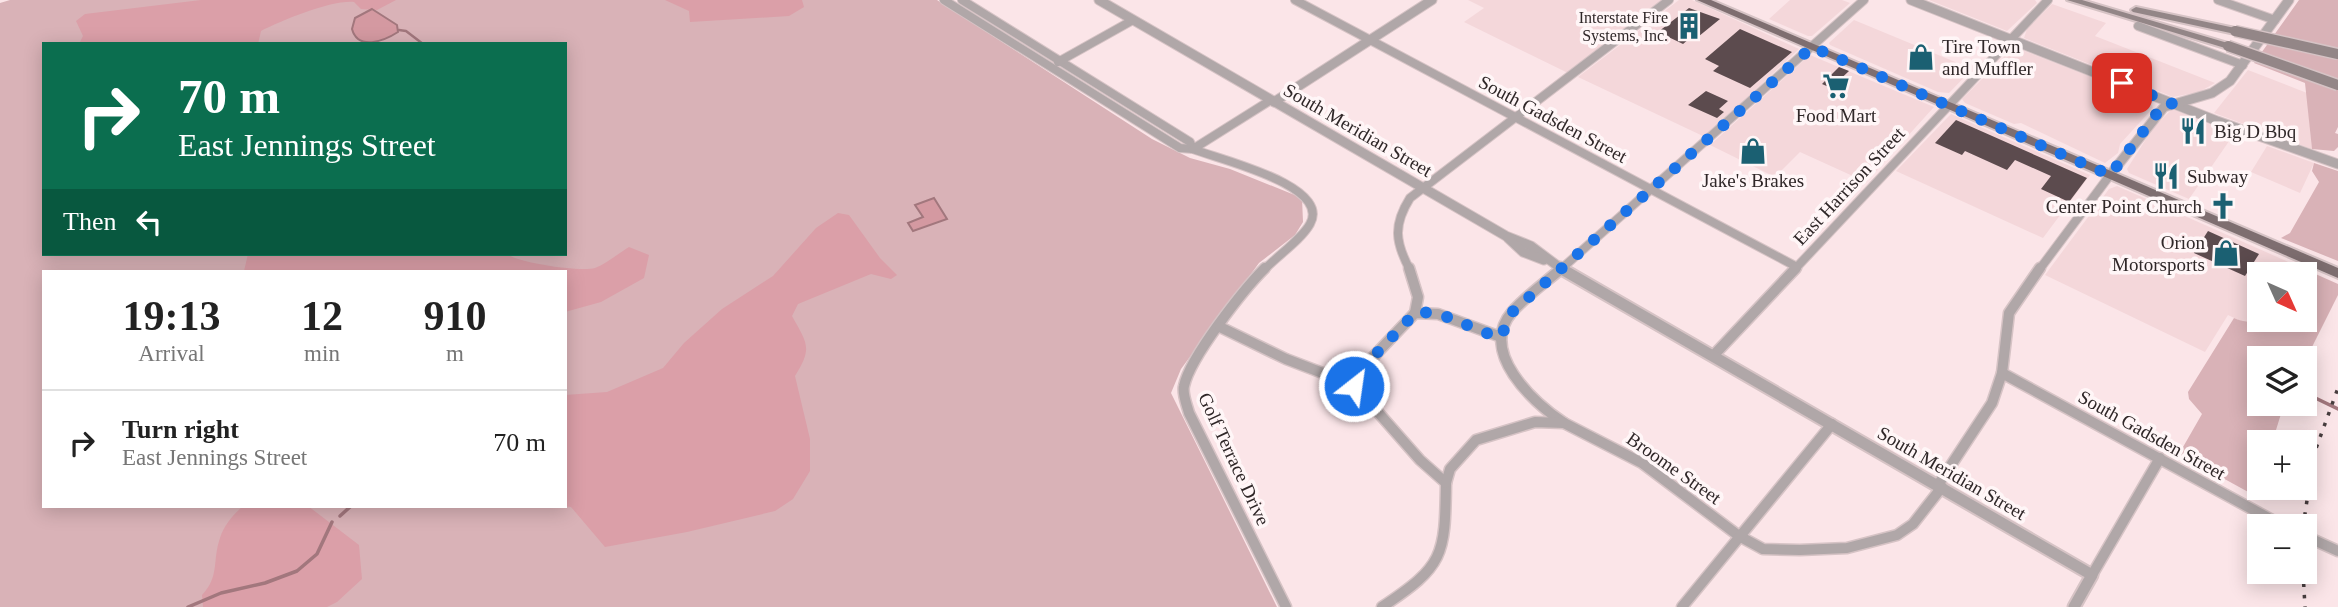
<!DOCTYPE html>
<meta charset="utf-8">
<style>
body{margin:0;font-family:"Times New Roman",serif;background:#f6f6f6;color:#222;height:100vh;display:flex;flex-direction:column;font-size:26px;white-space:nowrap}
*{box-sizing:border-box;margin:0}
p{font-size:23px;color:#767676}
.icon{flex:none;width:38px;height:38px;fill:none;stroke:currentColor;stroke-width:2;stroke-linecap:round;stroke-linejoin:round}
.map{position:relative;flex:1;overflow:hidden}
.side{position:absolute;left:42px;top:270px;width:525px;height:238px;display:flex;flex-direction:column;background:#fff;border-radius:0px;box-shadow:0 4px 18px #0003}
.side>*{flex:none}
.guide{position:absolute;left:42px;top:42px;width:525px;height:214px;border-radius:0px;box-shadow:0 4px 18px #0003;background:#0b6e4f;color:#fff;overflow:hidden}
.needle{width:46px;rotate:135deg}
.controls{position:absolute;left:2247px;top:262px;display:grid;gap:14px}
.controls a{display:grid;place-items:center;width:70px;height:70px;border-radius:0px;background:#fff;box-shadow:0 4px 18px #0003;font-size:35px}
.pin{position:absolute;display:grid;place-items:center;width:60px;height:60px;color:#fff;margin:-30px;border-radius:14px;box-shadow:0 4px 10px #0006}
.me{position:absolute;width:77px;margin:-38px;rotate:30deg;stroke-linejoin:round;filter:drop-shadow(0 0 5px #0008)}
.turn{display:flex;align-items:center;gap:24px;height:147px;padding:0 21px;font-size:32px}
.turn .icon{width:91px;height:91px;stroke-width:2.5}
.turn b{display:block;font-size:49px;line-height:60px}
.then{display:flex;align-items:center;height:66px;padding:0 21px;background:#0003;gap:14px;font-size:26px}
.eta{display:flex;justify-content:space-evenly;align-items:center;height:119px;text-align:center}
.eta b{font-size:42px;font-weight:700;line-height:49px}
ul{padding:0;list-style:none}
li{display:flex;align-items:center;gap:21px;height:105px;padding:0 21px;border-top:2px solid #e0e0e0}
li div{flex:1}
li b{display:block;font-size:26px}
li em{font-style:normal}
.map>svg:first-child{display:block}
.built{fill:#f4d7da}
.green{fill:#d9b2b7;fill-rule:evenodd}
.forest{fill:#db9fa8}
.water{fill:#d499a1;stroke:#a2777d;stroke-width:2}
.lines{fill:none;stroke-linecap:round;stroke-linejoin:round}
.stream-far1{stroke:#a2777d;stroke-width:2.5}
.stream{stroke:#a2777d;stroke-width:3.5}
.building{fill:#5c4b4e}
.minor-far1-casing{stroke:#d6c3c5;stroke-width:10}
.minor-casing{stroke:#d6c3c5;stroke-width:13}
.tertiary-far1-casing{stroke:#d6c3c5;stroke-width:11}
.tertiary-casing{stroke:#d6c3c5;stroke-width:15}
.secondary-casing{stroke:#d6c3c5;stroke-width:4}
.primary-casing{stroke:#d6c3c5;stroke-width:4}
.minor-far1{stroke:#b0a7a8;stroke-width:8}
.minor{stroke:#b0a7a8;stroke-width:10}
.tertiary-far1{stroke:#b0a7a8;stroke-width:9}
.tertiary{stroke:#b0a7a8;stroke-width:11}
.secondary{fill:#938687;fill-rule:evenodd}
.primary{fill:#7e6e70;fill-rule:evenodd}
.rail{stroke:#483e3f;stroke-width:3.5;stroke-dasharray:3.5 8;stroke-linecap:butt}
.secondary-bridge-casing{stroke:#d6c3c5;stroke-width:13;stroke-linecap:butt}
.secondary-bridge{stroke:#938687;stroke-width:10}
.route{stroke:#1a73e8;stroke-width:12;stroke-dasharray:0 21.6}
.labels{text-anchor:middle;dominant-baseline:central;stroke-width:7;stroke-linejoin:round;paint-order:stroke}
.far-poi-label{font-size:16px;fill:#2f2728;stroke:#fff6f7;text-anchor:end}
.poi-label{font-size:19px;fill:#2f2728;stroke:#fff6f7;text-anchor:start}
.street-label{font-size:19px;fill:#2f2728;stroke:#fff6f7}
</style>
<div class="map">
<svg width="2338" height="607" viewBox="0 0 2338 607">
<rect width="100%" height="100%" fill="#fbe5e8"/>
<g class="built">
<polygon points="1468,0 1663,0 1568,73 1464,22 1484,8"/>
<polygon points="1679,0 1692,0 1799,49 1705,137 1578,77"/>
<polygon points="1790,0 1842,0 1850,3 1812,36 1808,36 1769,19"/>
<polygon points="1929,0 2035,0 2037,3 2007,31"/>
<polygon points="2052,4 2106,23 2095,36 2215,83 2199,92 2173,97 2024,38 2027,29"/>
<polygon points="1854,20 1912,44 1972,69 1949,93 1938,92 1830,45 1829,43"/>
<polygon points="2014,47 2150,100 2153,108 2120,144 2118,153 2105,163 2021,123 2014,124 1965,103 1962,99"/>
<polygon points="1810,55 1934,107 1866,182 1800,152 1775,177 1710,145"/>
<polygon points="2248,70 2307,93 2312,149 2214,113"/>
<polygon points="2172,109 2234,134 2189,199 2129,173 2127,169 2153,128"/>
<polygon points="1951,114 2090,175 2043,238 1896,171"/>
<polygon points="2267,146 2314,163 2300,193 2251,172"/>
<polygon points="2117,186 2293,264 2287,275 2259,275 2261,320 2247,324 2228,315 2205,352 2045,275 2109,189"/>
</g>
<g class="green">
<path d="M10,0H937L1152,139L1190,158L1230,169L1302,198L1303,222L1295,235L1259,263L1181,369L1171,393L1277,607H0V3ZM44,44H565V254H44ZM44,271H565V506H44Z"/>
<polygon points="2299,0 2338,0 2338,127 2335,133 2338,134 2338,147 2334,151 2312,149 2305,83 2254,63"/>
<polygon points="2314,163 2338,171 2338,261 2281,238 2290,233 2319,182 2312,171"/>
<path d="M2293,264L2338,284V295L2305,361L2259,359V404H2284L2272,443H2259L2261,499L2179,454L2202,414L2189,399L2188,392L2234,318C2253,327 2283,320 2305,320V275H2287Z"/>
</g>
<g class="forest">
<path d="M201,0H396L377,10L361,9L354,2C331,0 283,20 261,31L258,44H79L83,36L76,21L85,14Z"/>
<polygon points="665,0 802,0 804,7 789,16 690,22 689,11"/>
<path d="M838,213L849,215L880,258L897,275L891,279L871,274L798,304L792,316C807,343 813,348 795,376L810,439V471L793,499L775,511L687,532L605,547L571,507L563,506H565V395L607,392L663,368L684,343L722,309L773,276L816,228Z"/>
<path d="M629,247L649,255L644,278L601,302L565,312V271H244L248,254H507C519,263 580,272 595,268C606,264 619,253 629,247Z"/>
<path d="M243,506H308L359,545L362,579L337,602L327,607H203L202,595C220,576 212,561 220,538C224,525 233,515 243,506Z"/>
</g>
<g class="water">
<path d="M372,9L397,25L398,32C384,41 358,51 352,29L355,18Z"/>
<polygon points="934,198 947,219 913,231 908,223 923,217 915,205"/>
</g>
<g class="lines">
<polyline class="stream-far1" points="399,30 406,31 423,44"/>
<g class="stream">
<polyline points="2305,393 2338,409"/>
<polyline points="340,516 351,506"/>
<polyline points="188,607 221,593 265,583 297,571 317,554 332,522"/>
</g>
</g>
<g class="building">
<polygon points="1689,8 1720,19 1693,41 1689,39 1683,44 1658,32"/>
<polygon points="1740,29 1792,52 1750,88 1713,71 1719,66 1705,59"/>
<polygon points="1839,67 1849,71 1831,88 1822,84"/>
<polygon points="1706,91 1728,101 1719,109 1724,112 1717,118 1688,105"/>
<polygon points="1956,120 2087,178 2069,202 2041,189 2051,176 2015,160 2007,170 1965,151 1962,155 1935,143"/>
<polygon points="2208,231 2259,254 2245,276 2194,253"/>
</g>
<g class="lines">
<defs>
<g id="minor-far1">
<path d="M944,0L1180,148L1193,149C1217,159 1332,185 1310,224C1301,240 1277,256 1264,270"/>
<polyline points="962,0 1190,142 1193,149"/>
<polyline points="1295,0 1797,267"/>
<polyline points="2218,0 2275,20"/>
<polyline points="2138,26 2243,65"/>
<polyline points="1058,62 1133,20"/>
<polyline points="1193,149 1271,100"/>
<path d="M1410,270C1395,242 1393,225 1410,198L1669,0"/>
<polyline points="1560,270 1864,0"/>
<polyline points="1794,270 2048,0"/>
<polyline points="2039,270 2110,175"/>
</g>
<g id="minor">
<path d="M1265,268C1244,289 1190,357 1184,386C1182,394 1187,405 1189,413L1286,607"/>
<polyline points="1409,268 1418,297 1415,313"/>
<path d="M1562,268C1546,282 1526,296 1512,312C1478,352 1533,402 1564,423"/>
<path d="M1220,327L1286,359L1354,385L1420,460L1446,483C1445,556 1444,566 1382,607"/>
<polyline points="1713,356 1796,268"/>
<polyline points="2002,373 2285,527"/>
<polyline points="1354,385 1355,376 1415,313 1438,314 1501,337"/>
<polyline points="1446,483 1450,469 1476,440 1535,422 1564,423 1642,463 1739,536 1763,549 1800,550 1847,548 1897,535 1913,524 1942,487"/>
<polyline points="1938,485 1992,403 2002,373 2009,313 2040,268"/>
<polyline points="2305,536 2338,551"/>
<polyline points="2092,575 2160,458"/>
<polyline points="1682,607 1832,424"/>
</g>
<g id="tertiary-far1">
<polyline points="1099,0 1506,236 1531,246 1563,270"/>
<polyline points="1911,0 2217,121 2338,164"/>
<polyline points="1274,102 1432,0"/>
<polyline points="2110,175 2164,107 2212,93 2230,81 2289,0"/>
<polyline points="1508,238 1523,252 1544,260"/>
</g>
<polyline id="tertiary" points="1560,268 2092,575 2074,607"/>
<g id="secondary">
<polygon points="2067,0 2082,0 2231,44 2233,46 2228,49 2225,48"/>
<polygon points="2136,7 2235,28 2240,31 2235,34 2133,12 2131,10"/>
</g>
<polygon id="primary" points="1697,0 1711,0 2338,268 2338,278"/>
</defs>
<use href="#minor-far1" class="minor-far1-casing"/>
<use href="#minor" class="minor-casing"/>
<use href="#tertiary-far1" class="tertiary-far1-casing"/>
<use href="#tertiary" class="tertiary-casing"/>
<use href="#secondary" class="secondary-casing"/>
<use href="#primary" class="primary-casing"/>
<use href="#minor-far1" class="minor-far1"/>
<use href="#minor" class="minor"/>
<use href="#tertiary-far1" class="tertiary-far1"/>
<use href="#tertiary" class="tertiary"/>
<use href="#secondary" class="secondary"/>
<use href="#primary" class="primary"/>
<g class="rail">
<polyline points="2303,527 2314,454 2338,388"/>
<polyline points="2303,572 2305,607"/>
</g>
<defs>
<g id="secondary-bridge">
<polyline points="2235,31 2338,54"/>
<polyline points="2228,46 2338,85"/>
</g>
</defs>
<use href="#secondary-bridge" class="secondary-bridge-casing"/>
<use href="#secondary-bridge" class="secondary-bridge"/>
</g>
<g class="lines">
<path class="route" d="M1354,386L1355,376L1415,313C1447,309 1470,331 1501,337L1511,313L1812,47L2110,175L2158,112L2173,104L2122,83"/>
</g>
<defs>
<symbol id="building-bare" viewBox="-9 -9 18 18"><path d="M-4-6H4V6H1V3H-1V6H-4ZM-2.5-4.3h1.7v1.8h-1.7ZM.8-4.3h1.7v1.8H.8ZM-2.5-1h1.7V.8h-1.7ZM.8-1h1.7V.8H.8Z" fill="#1b6072" stroke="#fff6f7" stroke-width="2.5" paint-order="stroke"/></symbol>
<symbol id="shop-bare" viewBox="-9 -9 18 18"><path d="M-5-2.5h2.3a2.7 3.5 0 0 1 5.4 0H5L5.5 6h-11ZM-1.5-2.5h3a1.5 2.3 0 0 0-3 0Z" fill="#1b6072" stroke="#fff6f7" stroke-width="2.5" paint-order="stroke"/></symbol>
<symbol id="supermarket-bare" viewBox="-9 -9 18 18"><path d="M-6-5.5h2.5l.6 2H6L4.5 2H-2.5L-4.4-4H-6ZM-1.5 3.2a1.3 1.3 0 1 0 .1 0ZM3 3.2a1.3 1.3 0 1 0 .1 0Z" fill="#1b6072" stroke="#fff6f7" stroke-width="2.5" paint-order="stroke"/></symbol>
<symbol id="restaurant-bare" viewBox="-9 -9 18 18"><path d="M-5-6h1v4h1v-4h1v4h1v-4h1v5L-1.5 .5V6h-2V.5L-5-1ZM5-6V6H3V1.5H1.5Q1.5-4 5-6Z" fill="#1b6072" stroke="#fff6f7" stroke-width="2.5" paint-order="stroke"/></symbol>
<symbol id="church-bare" viewBox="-9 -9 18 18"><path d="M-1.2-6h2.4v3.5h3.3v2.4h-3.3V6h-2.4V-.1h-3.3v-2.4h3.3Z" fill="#1b6072" stroke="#fff6f7" stroke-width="2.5" paint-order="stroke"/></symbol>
</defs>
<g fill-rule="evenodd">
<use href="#building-bare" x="1670" y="7" width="38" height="38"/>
<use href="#shop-bare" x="1902" y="38" width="38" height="38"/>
<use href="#supermarket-bare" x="1817" y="67" width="38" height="38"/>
<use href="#restaurant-bare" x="2174" y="112" width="38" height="38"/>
<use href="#shop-bare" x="1734" y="132" width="38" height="38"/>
<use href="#restaurant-bare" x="2147" y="157" width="38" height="38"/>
<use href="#church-bare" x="2204" y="187" width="38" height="38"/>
<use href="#shop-bare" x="2207" y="234" width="38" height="38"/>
</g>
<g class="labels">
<g class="far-poi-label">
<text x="1668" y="17">Interstate Fire<tspan x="1668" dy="18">Systems, Inc.</tspan></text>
</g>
<g class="poi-label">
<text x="1942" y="46">Tire Town<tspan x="1942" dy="22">and Muffler</tspan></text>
<text x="1836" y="115" text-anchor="middle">Food Mart</text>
<text x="2214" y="131">Big D Bbq</text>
<text x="2187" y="176">Subway</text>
<text x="1753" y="180" text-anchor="middle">Jake's Brakes</text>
<text x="2202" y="206" text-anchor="end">Center Point Church</text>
<text x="2205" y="242" text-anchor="end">Orion<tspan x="2205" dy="22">Motorsports</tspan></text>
</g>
<g class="street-label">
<text transform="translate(1553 119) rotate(28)">South Gadsden Street</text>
<text transform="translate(1358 130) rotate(30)">South Meridian Street</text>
<text transform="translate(1849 186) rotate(-47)">East Harrison Street</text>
<text transform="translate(2152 435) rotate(29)">South Gadsden Street</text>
<text transform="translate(1234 459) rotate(65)">Golf Terrace Drive</text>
<text transform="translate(1674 468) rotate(35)">Broome Street</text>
<text transform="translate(1952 473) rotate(30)">South Meridian Street</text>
</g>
</g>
</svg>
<div class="controls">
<a><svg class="needle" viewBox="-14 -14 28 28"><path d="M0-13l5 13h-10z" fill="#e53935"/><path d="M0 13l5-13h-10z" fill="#767676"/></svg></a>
<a><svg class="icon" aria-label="layers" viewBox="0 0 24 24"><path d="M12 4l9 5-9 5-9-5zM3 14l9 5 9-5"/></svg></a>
<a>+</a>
<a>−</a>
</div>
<div class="pin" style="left:2122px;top:83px;background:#d93025"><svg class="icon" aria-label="arrive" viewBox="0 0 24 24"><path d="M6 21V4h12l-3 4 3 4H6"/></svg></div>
<svg class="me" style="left:1354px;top:386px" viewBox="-20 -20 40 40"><circle r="17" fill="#1a73e8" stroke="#fff" stroke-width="3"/><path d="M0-11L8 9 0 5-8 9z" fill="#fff"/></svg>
<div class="guide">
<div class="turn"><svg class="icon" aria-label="right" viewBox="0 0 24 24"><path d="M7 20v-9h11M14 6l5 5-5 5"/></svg><div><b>70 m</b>East Jennings Street</div></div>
<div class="then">Then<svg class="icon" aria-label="left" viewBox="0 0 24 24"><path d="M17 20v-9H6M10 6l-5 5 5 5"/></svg></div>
</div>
<section class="side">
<div class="eta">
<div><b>19:13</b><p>Arrival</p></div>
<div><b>12</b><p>min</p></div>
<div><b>910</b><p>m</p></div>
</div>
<ul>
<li><svg class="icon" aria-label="right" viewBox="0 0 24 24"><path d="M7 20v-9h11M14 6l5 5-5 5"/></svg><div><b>Turn right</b><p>East Jennings Street</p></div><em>70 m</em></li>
</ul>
</section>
</div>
